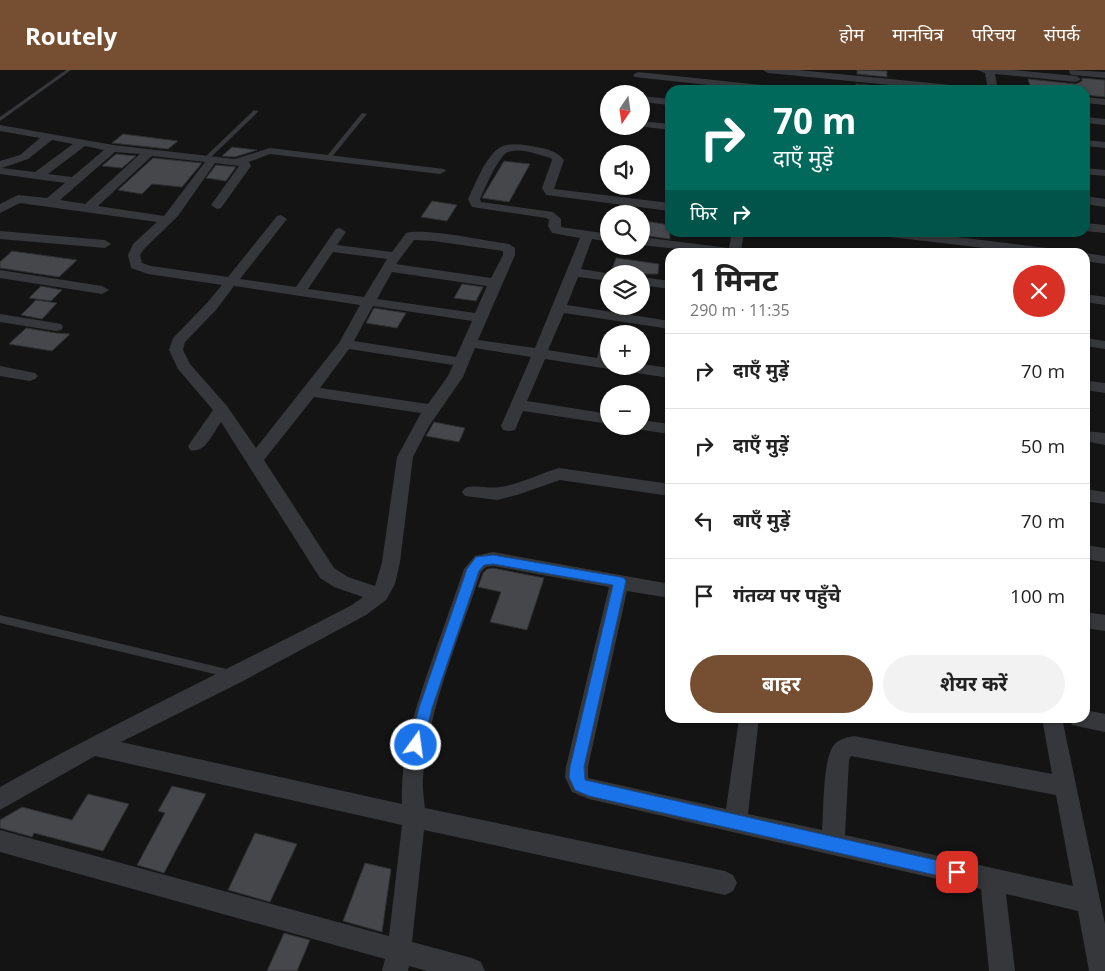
<!DOCTYPE html>
<html lang="hi">
<meta charset="utf-8">
<style>
body{margin:0;font-family:"Open Sans","Noto Sans Devanagari",sans-serif;background:#f2f2f2;color:#222;height:100vh;display:flex;flex-direction:column;font-size:19px;white-space:nowrap}
*{box-sizing:border-box;margin:0}
p{font-size:16px;color:#767676}
.icon{flex:none;width:28px;height:28px;fill:none;stroke:currentColor;stroke-width:2;stroke-linecap:round;stroke-linejoin:round}
.map{position:relative;flex:1;overflow:hidden}
.sheet{position:absolute;left:665px;top:178px;width:425px;height:475px;display:flex;flex-direction:column;background:#fff;border-radius:15px;box-shadow:0 1px 4px #0004}
.sheet>*{flex:none}
.banner{position:absolute;left:665px;top:15px;width:425px;height:152px;border-radius:15px;box-shadow:0 1px 4px #0004;background:#00695c;color:#fff;overflow:hidden}
.needle{width:32px;rotate:193deg}
.fabs{position:absolute;left:600px;top:15px;display:grid;gap:10px}
.fabs a{display:grid;place-items:center;width:50px;height:50px;border-radius:50%;background:#fff;box-shadow:0 1px 4px #0004;font-size:25px}
.pin{position:absolute;display:grid;place-items:center;width:42px;height:42px;color:#fff;margin:-21px;border-radius:10px;box-shadow:0 2px 8px #0006}
.me{position:absolute;width:55px;margin:-28px;rotate:14deg;stroke-linejoin:round;filter:drop-shadow(0 0 4px #0008)}
.turn{display:flex;align-items:center;gap:18px;height:105px;padding:0 25px;font-size:22px}
.turn .icon{width:65px;height:65px;stroke-width:2.5}
.turn b{display:block;font-size:35px;line-height:42px}
.then{display:flex;align-items:center;height:48px;padding:0 25px;background:#0003;gap:10px;font-size:19px}
.round{display:grid;place-items:center;flex:none;width:52px;height:52px;border-radius:26px;background:#f2f2f2}
.head{display:flex;align-items:center;justify-content:space-between;height:85px;padding:0 25px}
h1{font-size:30px;font-weight:700;line-height:38px}
.button{display:flex;gap:10px;margin-top:auto;padding:10px 25px}
.button a{flex:1;height:58px;border-radius:30px;background:#764f32;color:#fff;font-size:20px;font-weight:700;line-height:58px;text-align:center}
.button a+a{background:#f2f2f2;color:#222}
ul{padding:0;list-style:none}
li{display:flex;align-items:center;gap:15px;height:75px;padding:0 25px;border-top:1px solid #e0e0e0}
li div{flex:1}
li b{display:block;font-size:19px}
li em{font-style:normal}
header{display:flex;align-items:center;gap:30px;box-sizing:border-box;height:70px;padding:0 25px;background:#764f32;color:#fff}
header strong{font-size:24px}
nav{display:flex;gap:28px;margin-inline-start:auto;font-size:18px}
.map>svg:first-child{display:block}
.building{fill:#46474a;stroke:#2e2f31}
.lines{fill:none;stroke-linecap:round;stroke-linejoin:round}
.service{fill:#35373a;fill-rule:evenodd}
.minor{fill:#35373a;fill-rule:evenodd}
.route{fill:#1a73e8;stroke:#114b97}
</style>
<header>
<strong>Routely</strong>
<nav><a>होम</a><a>मानचित्र</a><a>परिचय</a><a>संपर्क</a></nav>
</header>
<div class="map">
<svg width="1105" height="901" viewBox="0 0 1105 901">
<rect width="100%" height="100%" fill="#141415"/>
<g class="building">
<polygon points="857,0 887,1 887,7 857,4"/>
<polygon points="1082,8 1105,10 1105,27 1085,25 1085,20 1031,20 1028,9 1076,14 1082,11"/>
<polygon points="856,14 887,17 887,20 856,20"/>
<polygon points="123,64 178,71 168,79 112,73"/>
<polygon points="232,77 257,80 235,87 222,86"/>
<polygon points="116,84 136,86 122,98 102,96"/>
<polygon points="153,88 202,93 182,117 152,114 142,124 118,120"/>
<polygon points="504,91 530,94 509,132 482,128"/>
<polygon points="216,95 236,97 226,111 206,108"/>
<polygon points="432,131 457,135 447,151 421,147"/>
<polygon points="645,151 670,155 670,169 641,165"/>
<polygon points="12,181 77,190 59,207 0,198 0,192"/>
<polygon points="616,188 659,194 658,204 614,204 611,202"/>
<polygon points="462,214 483,217 476,231 454,228"/>
<polygon points="41,216 62,220 51,231 29,228"/>
<polygon points="36,230 57,233 42,249 21,245"/>
<polygon points="374,238 406,243 397,258 366,253"/>
<polygon points="26,258 56,263 70,264 52,281 9,274"/>
<polygon points="434,352 465,358 459,372 426,366"/>
<polygon points="493,498 544,508 527,560 490,552 501,522 478,517 483,503 487,499"/>
<polygon points="172,716 206,724 164,803 137,795 165,743 158,741"/>
<polygon points="88,724 129,734 103,781 34,763 32,767 0,758 0,750 22,737 72,750"/>
<polygon points="255,763 297,774 270,832 228,820"/>
<polygon points="365,793 391,799 382,862 343,851"/>
<polygon points="284,863 310,870 297,901 267,901"/>
</g>
<g class="lines">
<g class="service">
<polygon points="66,0 71,0 0,51 0,47"/>
<polygon points="254,40 259,41 208,90 204,90 204,88"/>
<polygon points="362,43 367,44 331,88 327,88 327,86"/>
<polygon points="0,545 231,600 235,601 236,604 235,607 231,608 0,553"/>
</g>
<g class="minor">
<polygon points="763,0 798,0 972,17 977,20 941,20 768,3"/>
<polygon points="977,0 1013,0 1076,6 1081,9 1076,12 995,4 998,20 988,20 985,3"/>
<polygon points="1069,0 1105,2 1105,8 1073,5 1070,4"/>
<polygon points="638,2 782,17 787,20 753,20 635,7 633,5"/>
<polygon points="641,26 670,29 670,35 641,32"/>
<polygon points="1085,27 1105,29 1105,35 1085,33"/>
<polygon points="1085,47 1105,49 1105,55 1085,53"/>
<polygon points="641,51 670,54 670,60 637,56 641,56"/>
<path d="M0,55L113,75L235,89L270,78L444,99L446,101L440,104L270,84L249,92L251,96L221,138L217,139L211,135L239,96L215,93L178,146L144,179L140,185L142,193L151,196L228,207L277,146L281,145L287,149L240,209L296,217L336,159L340,158L346,162L337,175L392,182L406,163C428,158 484,171 509,174L515,178V185L478,270L535,278L580,168L552,163L548,156L549,150L546,148L472,137L468,129C475,115 487,83 501,77C511,72 526,75 536,77C547,79 557,81 564,90L554,119L670,133V141L546,125L542,118L552,90L551,88C539,85 521,77 508,82C498,86 485,119 480,129L481,132L553,142L561,149V157L609,164V172L592,169L581,199L612,204H609V211L578,207L567,235L670,251V259L564,243L548,280L597,288L604,264H613H609V296H615L609,299L545,289L527,331L609,344V354L523,341L515,360L509,361L503,360L501,356L531,287L475,278L463,307L429,356L413,387L400,492L395,514L386,530L366,545L243,611L121,672L402,734C400,684 415,639 431,593C442,562 453,530 464,499L475,486L493,482L670,514V528L627,521L588,697V708L726,739L739,649L759,648L748,744L822,760C824,742 822,684 836,673C840,669 848,667 854,666L1052,704L1042,648H1062L1105,854V901H1089L1078,841L1006,824L1015,901H989L981,819L589,729L572,722L565,707L566,697L609,517L493,496L486,497L481,502C460,565 427,643 423,708C422,718 424,728 425,738L725,801L733,805L737,813L733,821L725,825L424,760L412,872L472,888L481,892L485,901H427L409,896L408,901H382L385,889L0,782V760L389,866L402,755L95,686L0,740V717C115,652 235,596 352,535L363,527L334,517L320,508L221,352C213,363 205,384 190,380L188,376L213,340L178,299L169,280L173,268L206,234L222,215L148,204L131,198L128,185L133,174L157,152L20,133L0,143V134L18,125L47,128L65,113L0,104V91L20,85L40,68L0,61ZM52,70L73,74L35,102L2,98L28,89ZM85,76L104,80L72,107L48,104ZM115,82L140,84L85,134L60,130ZM152,86L205,92L164,146L98,136ZM414,170L434,171L503,181V185L491,208L396,194ZM333,182L387,189L364,227L308,219ZM392,202L487,216L475,243L377,229ZM234,216L360,235L339,273L256,378L227,336L190,294L183,280L185,272L216,240ZM373,236L472,251L456,287L354,271ZM349,279L453,295L448,306L428,334L320,318ZM314,327L421,343L397,387L382,492L375,516L348,507L334,498L264,390ZM851,686L1056,725L1073,816L845,765L849,690Z"/>
<polygon points="1085,70 1105,72 1105,78 1085,76"/>
<polygon points="1085,98 1105,100 1105,106 1085,104"/>
<polygon points="1085,126 1105,129 1105,137 1085,134"/>
<polygon points="1085,153 1105,155 1105,163 1085,161"/>
<polygon points="0,161 105,170 111,174 105,178 0,169"/>
<polygon points="732,162 744,162 741,182 705,182 641,175 641,167 729,178"/>
<polygon points="876,162 917,162 1047,178 1053,182 1019,182 882,166"/>
<polygon points="1085,183 1105,186 1105,194 1085,191"/>
<polygon points="0,200 102,216 109,220 102,224 0,208"/>
<polygon points="641,207 670,211 670,219 641,215"/>
<polygon points="1085,224 1105,227 1105,235 1085,232"/>
<polygon points="0,244 56,253 61,254 63,257 61,260 56,261 0,252"/>
<polygon points="1085,268 1105,271 1105,279 1085,276"/>
<polygon points="641,294 670,298 670,308 623,301 618,299 616,296 641,296"/>
<polygon points="0,296 35,303 38,306 35,309 30,311 0,306"/>
<polygon points="1088,311 1105,313 1105,323 1085,320 1085,312"/>
<polygon points="641,350 670,354 670,364 635,359 634,356 641,356"/>
<polygon points="1085,361 1105,363 1105,375 1085,371"/>
<path d="M559,398L670,414V426L560,410L517,425L497,430L465,426L462,422L465,418C476,414 488,419 500,417C520,414 539,404 559,398Z"/>
<polygon points="1085,419 1105,422 1105,434 1085,431"/>
<polygon points="1085,475 1105,478 1105,492 1085,489"/>
<polygon points="1085,542 1105,545 1105,561 1085,558"/>
<polygon points="1085,640 1105,644 1105,662 1072,655 1069,648 1085,648"/>
</g>
</g>
<polygon class="route" points="493,485 620,507 624,508 626,511 584,697 585,710 957,795 962,797 965,802 962,808 957,810 589,726 575,720 569,707 570,697 613,515 493,494 484,495 479,501 432,638 423,675 421,679 416,681 412,679 410,675 419,638 467,499 476,487"/>
</svg>
<div class="fabs">
<a><svg class="needle" viewBox="-14 -14 28 28"><path d="M0-13l5 13h-10z" fill="#e53935"/><path d="M0 13l5-13h-10z" fill="#767676"/></svg></a>
<a><svg class="icon" aria-label="sound" viewBox="0 0 24 24"><path d="M4 9h4l5-4v14l-5-4H4zM17 9q2 3 0 6"/></svg></a>
<a><svg class="icon" aria-label="search" viewBox="0 0 24 24"><circle cx="10" cy="10" r="6"/><path d="M15 15l6 6"/></svg></a>
<a><svg class="icon" aria-label="layers" viewBox="0 0 24 24"><path d="M12 4l9 5-9 5-9-5zM3 14l9 5 9-5"/></svg></a>
<a>+</a>
<a>−</a>
</div>
<div class="pin" style="left:957px;top:802px;background:#d93025"><svg class="icon" aria-label="arrive" viewBox="0 0 24 24"><path d="M6 21V4h12l-3 4 3 4H6"/></svg></div>
<svg class="me" style="left:416px;top:675px" viewBox="-20 -20 40 40"><circle r="17" fill="#1a73e8" stroke="#fff" stroke-width="3"/><path d="M0-11L8 9 0 5-8 9z" fill="#fff"/></svg>
<div class="banner">
<div class="turn"><svg class="icon" aria-label="right" viewBox="0 0 24 24"><path d="M7 20v-9h11M14 6l5 5-5 5"/></svg><div><b>70 m</b>दाएँ मुड़ें</div></div>
<div class="then">फिर<svg class="icon" aria-label="right" viewBox="0 0 24 24"><path d="M7 20v-9h11M14 6l5 5-5 5"/></svg></div>
</div>
<section class="sheet">
<div class="head"><div><h1>1 मिनट</h1><p>290 m · 11:35</p></div><a class="round" style="background:#d93025;color:#fff"><svg class="icon" aria-label="close" viewBox="0 0 24 24"><path d="M6 6l12 12M18 6L6 18"/></svg></a></div>
<ul>
<li><svg class="icon" aria-label="right" viewBox="0 0 24 24"><path d="M7 20v-9h11M14 6l5 5-5 5"/></svg><div><b>दाएँ मुड़ें</b></div><em>70 m</em></li>
<li><svg class="icon" aria-label="right" viewBox="0 0 24 24"><path d="M7 20v-9h11M14 6l5 5-5 5"/></svg><div><b>दाएँ मुड़ें</b></div><em>50 m</em></li>
<li><svg class="icon" aria-label="left" viewBox="0 0 24 24"><path d="M17 20v-9H6M10 6l-5 5 5 5"/></svg><div><b>बाएँ मुड़ें</b></div><em>70 m</em></li>
<li><svg class="icon" aria-label="arrive" viewBox="0 0 24 24"><path d="M6 21V4h12l-3 4 3 4H6"/></svg><div><b>गंतव्य पर पहुँचे</b></div><em>100 m</em></li>
</ul>
<div class="button"><a>बाहर</a><a>शेयर करें</a></div>
</section>
</div>
